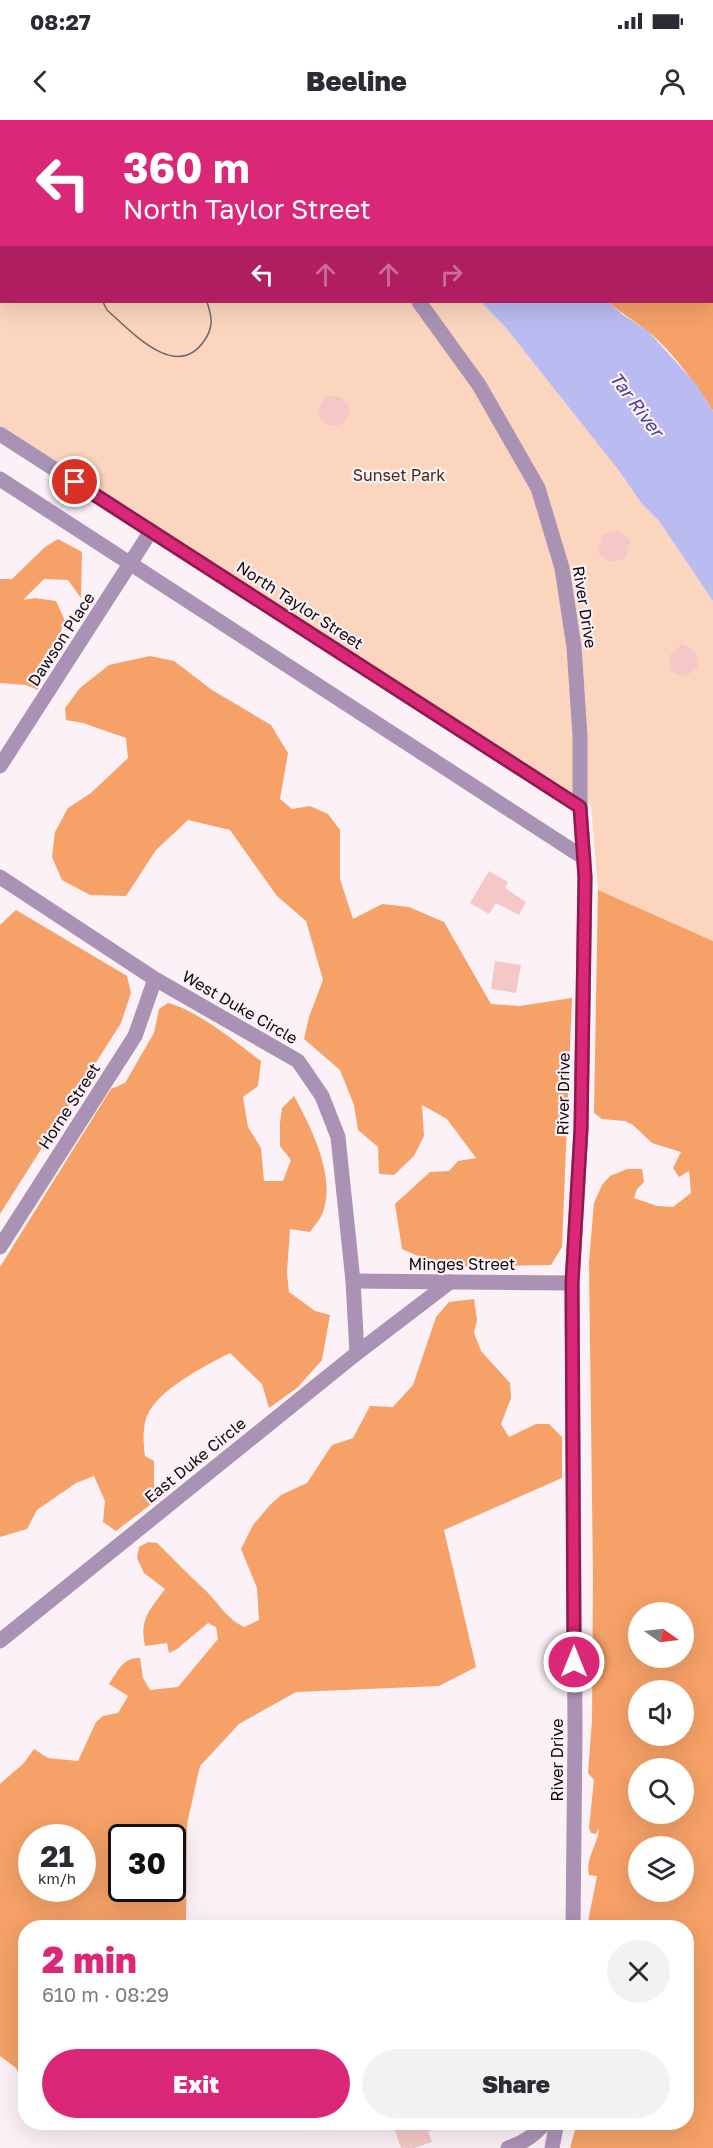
<!DOCTYPE html>
<meta charset="utf-8">
<style>
body{margin:0;font-family:"Golos Text",sans-serif;background:#f2f2f3;color:#2b2b33;height:100vh;display:flex;flex-direction:column;font-size:22px;white-space:nowrap}
*{box-sizing:border-box;margin:0}
p{font-size:20px;color:#7c7c81}
.icon{flex:none;width:33px;height:33px;fill:none;stroke:currentColor;stroke-width:2;stroke-linecap:round;stroke-linejoin:round}
.map{position:relative;flex:1;overflow:hidden}
.details{position:absolute;left:18px;top:1800px;width:676px;height:210px;display:flex;flex-direction:column;background:#fff;border-radius:24px;box-shadow:0 6px 24px #0002}
.details>*{flex:none}
.banner{position:absolute;left:0px;top:0px;width:714px;height:183px;box-shadow:0 6px 24px #0002;background:#db2777;color:#fff;overflow:hidden}
.needle{width:39px;rotate:104deg}
.controls{position:absolute;left:628px;top:1482px;display:grid;gap:12px}
.controls a{display:grid;place-items:center;width:66px;height:66px;border-radius:50%;background:#fff;box-shadow:0 6px 24px #0002;font-size:30px}
.speed{position:absolute;left:18px;top:1704px;display:flex;gap:12px;font-size:30px;font-weight:700;text-align:center}
.speed>*{display:grid;place-content:center;width:78px;height:78px;border-radius:50%;background:#fff;box-shadow:0 6px 24px #0002;line-height:1}
.speed small{font-size:15px;font-weight:400}
.speed .limit{border:3px solid #111;border-radius:9px;background:#fff;color:#111}
.pin{position:absolute;display:grid;place-items:center;width:51px;height:51px;color:#fff;margin:-26px;border:3px solid #fff;border-radius:50%;box-shadow:0 2px 6px #0007}
.me{position:absolute;width:66px;margin:-33px;rotate:0deg;stroke-linejoin:round;filter:drop-shadow(0 0 4px #0008)}
.turn{display:flex;align-items:center;gap:21px;height:126px;padding:0 24px;font-size:27px}
.turn .icon{width:78px;height:78px;stroke-width:2.5}
.turn b{display:block;font-size:42px;line-height:51px}
.lanes{display:flex;align-items:center;height:57px;padding:0 24px;background:#0003;justify-content:center;gap:30px;direction:ltr}
.lanes .off{opacity:.35}
.round{display:grid;place-items:center;flex:none;width:63px;height:63px;border-radius:32px;background:#f2f2f3}
.head{display:flex;align-items:center;justify-content:space-between;height:102px;padding:0 24px}
h1{font-size:36px;font-weight:800;line-height:45px;color:#db2777}
.primary-button{display:flex;gap:12px;margin-top:auto;padding:12px 24px}
.primary-button a{flex:1;height:69px;border-radius:36px;background:#db2777;color:#fff;font-size:24px;font-weight:800;line-height:69px;text-align:center}
.primary-button a+a{background:#f2f2f3;color:#2b2b33}
.status{display:flex;justify-content:space-between;align-items:center;height:42px;padding:0 30px;background:#fff;direction:ltr}
.status svg{height:16px;fill:currentColor}
header{display:flex;justify-content:space-between;align-items:center;height:78px;padding:0 24px;background:#fff;font-size:27px;font-weight:800}
.map>svg:first-child{display:block}
.green{fill:#fbd5bd}
.forest{fill:#f5a167;fill-rule:evenodd}
.water{fill:#babbf0}
.building{fill:#f4c8c6}
.lines{fill:none;stroke-linecap:round;stroke-linejoin:round}
.street{stroke:#aa92b4;stroke-width:15}
.tram{stroke:#70676b;stroke-width:1.5}
.route-casing{stroke:#8e194d;stroke-width:15}
.route{stroke:#db2777;stroke-width:10}
.labels{text-anchor:middle;dominant-baseline:central;stroke-width:4.5;stroke-linejoin:round;paint-order:stroke}
.park-label{font-size:16px;fill:#4c2a12;stroke:#fcf1f6}
.street-label{font-size:16px;fill:#11090d;stroke:#fcf1f6}
.water-label{font-size:18px;font-style:italic;fill:#4a3ea1;stroke:#fcf1f6}
</style>
<div class="status"><b>08:27</b><svg viewBox="0 0 49 12"><path d="M0 12V9h3v3zM5 12V6h3v6zM10 12V3h3v9zM15 12V0h3v12zM26 1h20v11H26zM47 4h2v5h-2z"/></svg></div>
<header><svg class="icon" aria-label="back" viewBox="0 0 24 24"><path d="M15 5l-7 7 7 7"/></svg>Beeline<svg class="icon" aria-label="person" viewBox="0 0 24 24"><circle cx="12" cy="8" r="4"/><path d="M4 21q1-7 8-7t8 7"/></svg></header>
<div class="map">
<svg width="713" height="2028" viewBox="0 0 713 2028">
<rect width="100%" height="100%" fill="#fcf1f6"/>
<polygon class="green" points="0,0 363,0 364,1 2,2 2,182 481,182 506,208 620,352 642,384 659,401 713,481 713,821 598,770 591,685 0,305"/>
<g class="forest">
<polygon points="455,0 702,0 703,1 456,2"/>
<path d="M713,17V291C698,266 668,226 645,209C633,200 620,192 608,182H712Z"/>
<polygon points="58,419 82,432 81,478 68,460 44,459 23,480 35,478 56,481 65,501 38,570 26,565 0,563 0,459 12,459 45,427"/>
<polygon points="150,536 174,541 212,570 271,605 288,633 280,679 292,689 310,686 328,694 340,710 340,759 353,799 382,784 409,787 444,802 491,884 520,886 572,878 562,1127 551,1145 443,1147 402,1129 395,1084 430,1052 449,1051 458,1041 476,1038 447,999 422,985 424,1016 414,1036 394,1055 379,1054 378,1027 358,1010 354,985 340,950 304,919 309,897 323,860 306,801 277,776 230,710 188,700 156,730 126,776 90,775 62,760 52,737 55,712 68,688 91,673 128,638 126,618 83,603 66,600 65,588 80,568 109,545"/>
<path d="M598,770L713,821V2028H570L577,2003L687,2002V1808L587,1807L597,1756L589,1755C585,1738 598,1725 599,1708L596,1714L591,1713L589,1708L594,1660L588,1653L592,1601L593,1457L589,1142L594,1083L602,1065L610,1056L627,1049H642L644,1062L637,1069L634,1078L657,1086L673,1087L691,1073L689,1051L679,1057L673,1048L681,1032L652,1023L633,1005L625,1001L602,999L594,993ZM684,1492V1538H639V1492ZM684,1570V1616H639V1570ZM684,1648V1694H639V1648ZM639,1726H684V1772H639Z"/>
<polygon points="16,790 127,856 131,873 121,903 0,1094 0,805"/>
<path d="M168,883C197,890 237,923 261,941L258,966L243,977L248,1007L261,1028L264,1061H283L291,1040L280,1026V1003L282,988L294,976C311,1007 336,1056 323,1092C321,1099 314,1106 310,1112L290,1109L287,1153L289,1172L315,1191L330,1195L322,1240L297,1268L269,1288L262,1264L230,1233C206,1245 164,1267 150,1290C142,1302 143,1323 145,1336L154,1341V1382L116,1411L103,1402L105,1381L94,1356L76,1363L37,1390L27,1409L0,1417V1147L111,969L125,963L154,913L159,889Z"/>
<path d="M474,1179L477,1200L474,1213L481,1231L510,1263L511,1278L501,1304L509,1317L536,1304H549L562,1317V1358L444,1410L476,1547L439,1566L296,1572L239,1604L200,1646L187,1704L186,1807L26,1808L25,1968L16,1948L0,1936V1664L24,1643L34,1629L48,1638L78,1641L96,1602L103,1596L118,1593L128,1576L109,1564C118,1551 123,1537 140,1538L143,1558L150,1570L178,1567L218,1519L216,1507L208,1503L177,1529L169,1533L167,1523L145,1526C139,1499 150,1490 165,1469L144,1453L137,1438L139,1427L148,1422L157,1423C174,1440 190,1456 207,1472C220,1485 227,1499 244,1507L259,1500L257,1468L241,1429L253,1405L270,1385L281,1375L307,1363L332,1325L353,1318L370,1286L393,1287L413,1265L436,1197L449,1182ZM32,1718H82V1768H32ZM122,1718H172V1768H122Z"/>
</g>
<polygon class="water" points="481,182 608,182 623,195 647,210 696,264 713,291 713,481 659,401 642,384 620,352 506,208"/>
<g class="building">
<circle cx="334" cy="291" r="15"/>
<polygon points="619,410 630,420 626,438 610,442 598,433 603,414"/>
<polygon points="682,524 695,531 698,546 685,557 671,551 670,535"/>
<polygon points="489,751 508,762 505,768 526,782 519,795 496,783 489,794 470,783"/>
<polygon points="495,841 521,845 516,873 491,869"/>
<polygon points="392,2002 447,2002 428,2012 432,2022 414,2028 401,2028"/>
</g>
<g class="lines">
<g class="street">
<polyline points="301,0 302,2"/>
<polyline points="419,182 479,265 538,368 562,448 574,527 580,616 580,687 585,757 581,1009 572,1163 575,1613 573,1808"/>
<polyline points="0,314 580,687"/>
<polyline points="0,359 584,738"/>
<polyline points="0,646 151,411"/>
<polyline points="0,757 155,859 298,941 322,976 338,1017 353,1161 357,1233 0,1521"/>
<polyline points="0,1127 135,916 155,859"/>
<polyline points="353,1161 572,1163"/>
<polyline points="357,1233 450,1162"/>
<path d="M508,2028C524,2023 535,2015 546,2002"/>
<polyline points="552,2028 557,2002"/>
</g>
<g class="tram">
<polyline points="34,0 34,2"/>
<polyline points="134,2 134,0"/>
<path d="M103,182L107,190C131,211 176,262 204,221C214,207 212,197 207,182"/>
</g>
</g>
<g class="lines">
<defs>
<polyline id="route" points="75,362 580,687 585,757 581,1009 572,1163 574,1542"/>
</defs>
<use href="#route" class="route-casing"/>
<use href="#route" class="route"/>
</g>
<g class="labels">
<g class="park-label">
<text x="399" y="355">Sunset Park</text>
</g>
<g class="street-label">
<text transform="translate(300 485) rotate(33)">North Taylor Street</text>
<text transform="translate(585 487) rotate(81)">River Drive</text>
<text transform="translate(61 519) rotate(-57)">Dawson Place</text>
<text transform="translate(240 887) rotate(30)">West Duke Circle</text>
<text transform="translate(563 974) rotate(-89)">River Drive</text>
<text transform="translate(69 986) rotate(-57)">Horne Street</text>
<text x="462" y="1144">Minges Street</text>
<text transform="translate(195 1340) rotate(-39)">East Duke Circle</text>
<text transform="translate(557 1640) rotate(-90)">River Drive</text>
</g>
<g class="water-label">
<text transform="translate(637 284) rotate(53)">Tar River</text>
</g>
</g>
</svg>
<div class="controls">
<a><svg class="needle" viewBox="-14 -14 28 28"><path d="M0-13l5 13h-10z" fill="#e53935"/><path d="M0 13l5-13h-10z" fill="#7c7c81"/></svg></a>
<a><svg class="icon" aria-label="sound" viewBox="0 0 24 24"><path d="M4 9h4l5-4v14l-5-4H4zM17 9q2 3 0 6"/></svg></a>
<a><svg class="icon" aria-label="search" viewBox="0 0 24 24"><circle cx="10" cy="10" r="6"/><path d="M15 15l6 6"/></svg></a>
<a><svg class="icon" aria-label="layers" viewBox="0 0 24 24"><path d="M12 4l9 5-9 5-9-5zM3 14l9 5 9-5"/></svg></a>
</div>
<div class="speed"><div>21<small>km/h</small></div><div class="limit">30</div></div>
<div class="pin" style="left:75px;top:362px;background:#d93025"><svg class="icon" aria-label="arrive" viewBox="0 0 24 24"><path d="M6 21V4h12l-3 4 3 4H6"/></svg></div>
<svg class="me" style="left:574px;top:1542px" viewBox="-20 -20 40 40"><circle r="17" fill="#db2777" stroke="#fff" stroke-width="3"/><path d="M0-11L8 9 0 5-8 9z" fill="#fff"/></svg>
<div class="banner">
<div class="turn"><svg class="icon" aria-label="left" viewBox="0 0 24 24"><path d="M17 20v-9H6M10 6l-5 5 5 5"/></svg><div><b>360 m</b>North Taylor Street</div></div>
<div class="lanes"><svg class="icon" aria-label="left" viewBox="0 0 24 24"><path d="M17 20v-9H6M10 6l-5 5 5 5"/></svg><svg class="icon off" aria-label="ahead" viewBox="0 0 24 24"><path d="M12 20V5M6 11l6-6 6 6"/></svg><svg class="icon off" aria-label="ahead" viewBox="0 0 24 24"><path d="M12 20V5M6 11l6-6 6 6"/></svg><svg class="icon off" aria-label="right" viewBox="0 0 24 24"><path d="M7 20v-9h11M14 6l5 5-5 5"/></svg></div>
</div>
<section class="details">
<div class="head"><div><h1>2 min</h1><p>610 m · 08:29</p></div><a class="round"><svg class="icon" aria-label="close" viewBox="0 0 24 24"><path d="M6 6l12 12M18 6L6 18"/></svg></a></div>
<div class="primary-button"><a>Exit</a><a>Share</a></div>
</section>
</div>
